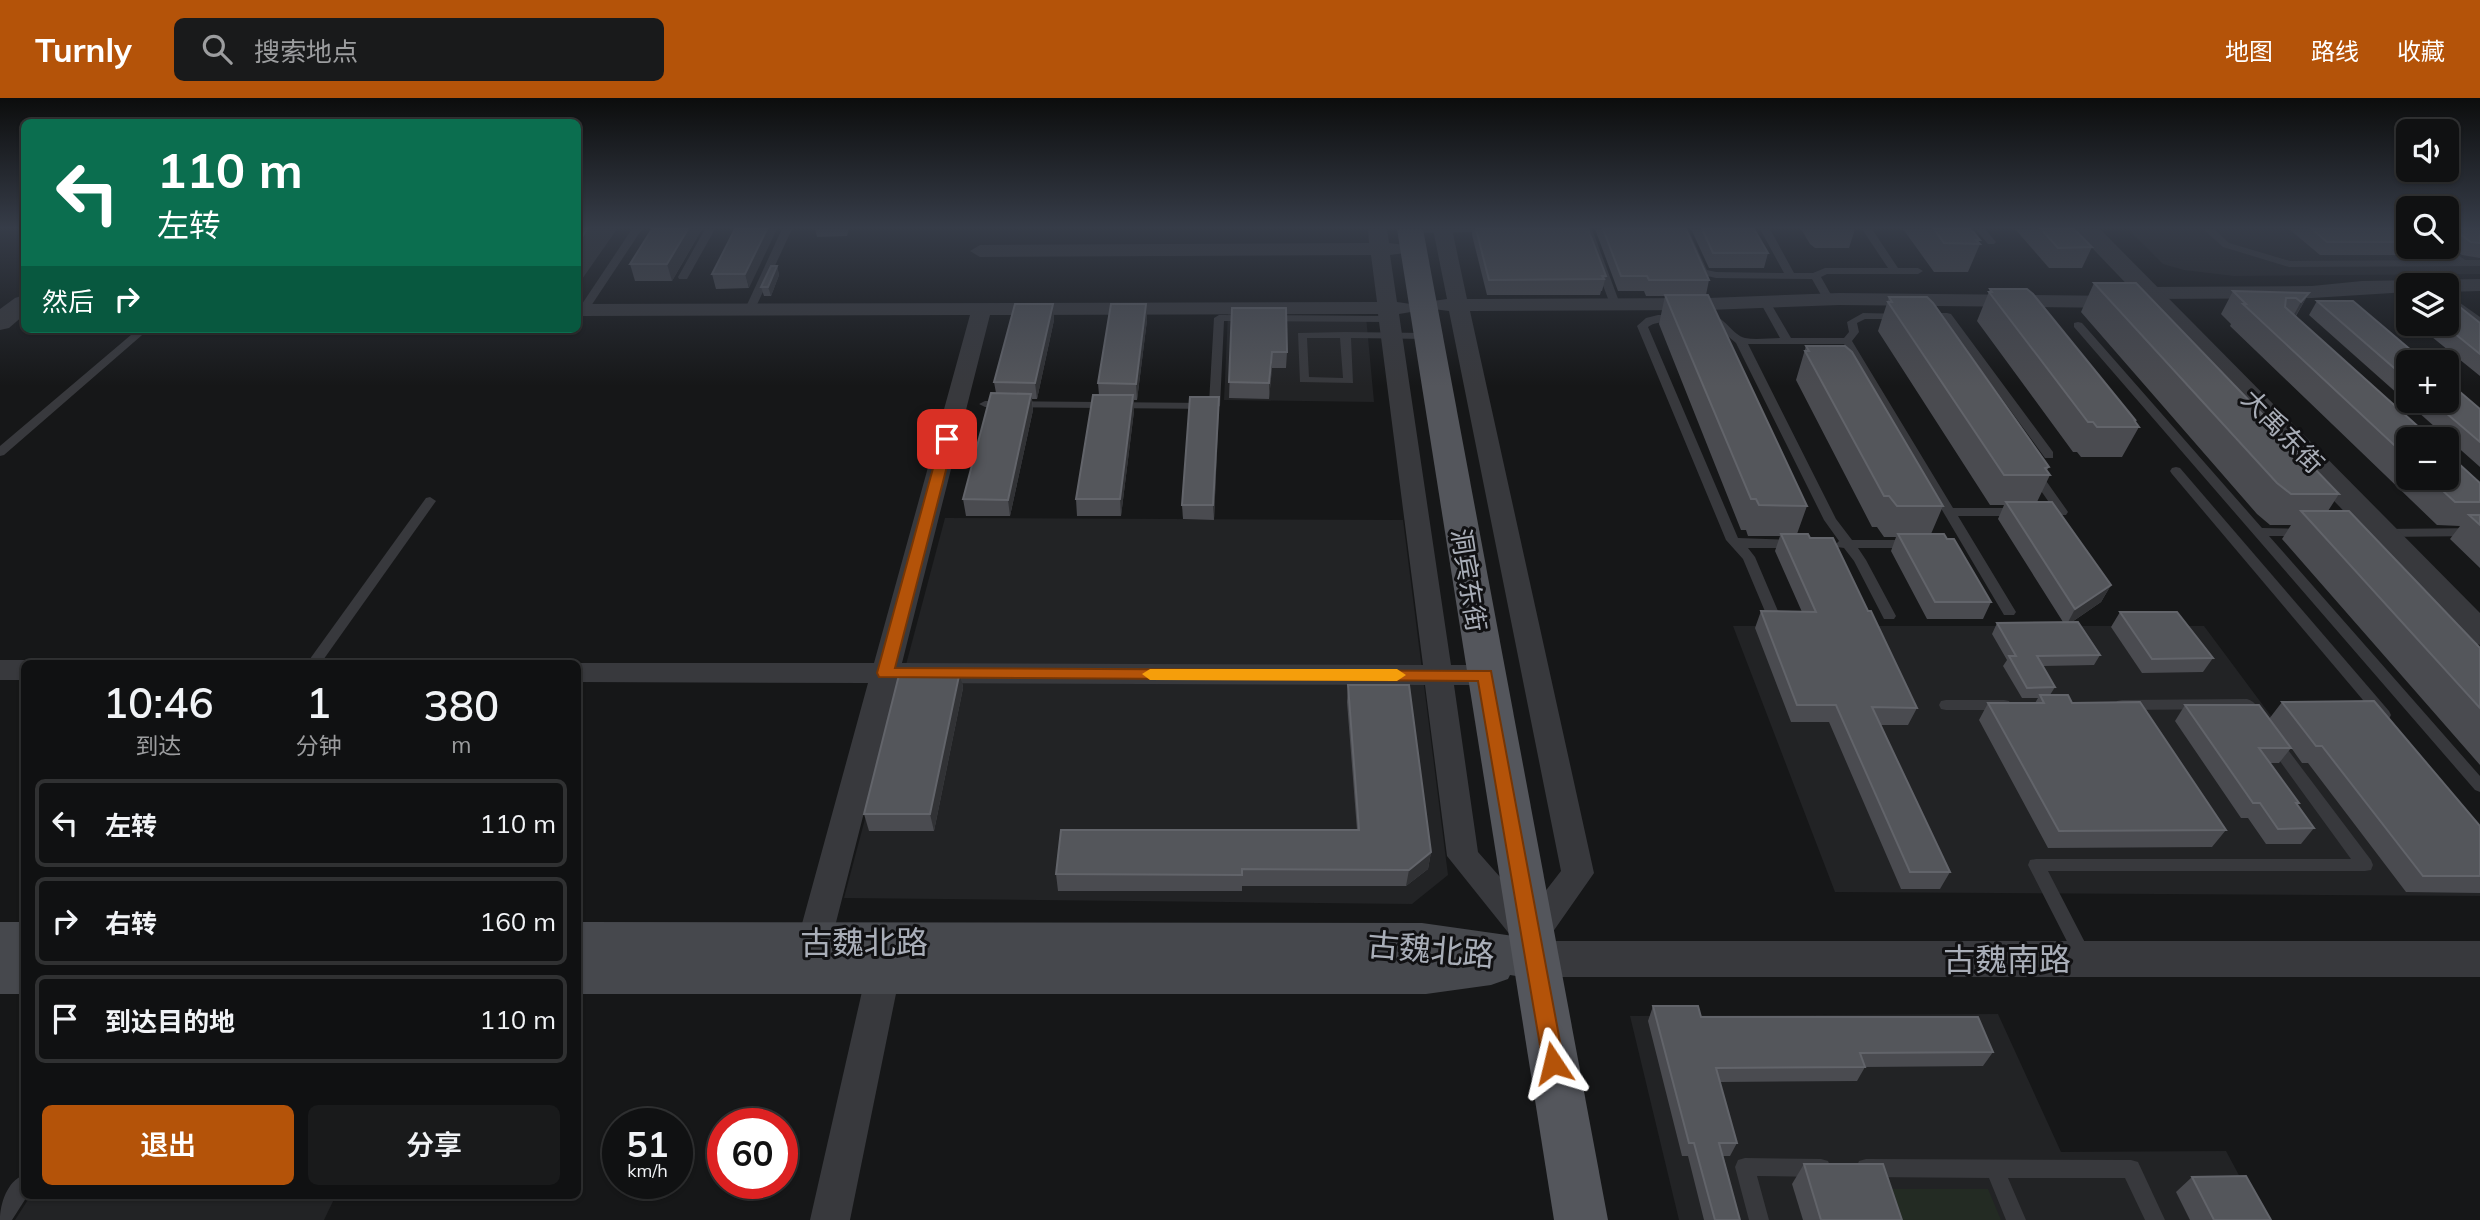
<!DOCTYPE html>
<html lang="zh">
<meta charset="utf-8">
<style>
body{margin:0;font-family:Mulish,"Noto Sans SC",sans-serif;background:#191a1b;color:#f1f3f6;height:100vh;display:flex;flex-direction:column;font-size:26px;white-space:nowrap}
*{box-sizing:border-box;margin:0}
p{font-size:23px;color:#9c9d9f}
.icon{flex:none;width:38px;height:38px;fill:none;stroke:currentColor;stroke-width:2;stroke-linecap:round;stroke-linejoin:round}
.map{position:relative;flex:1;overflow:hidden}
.drawer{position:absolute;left:21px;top:562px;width:560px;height:539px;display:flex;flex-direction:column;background:#101112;border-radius:10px;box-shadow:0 2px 5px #0004,0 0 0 2px #303132}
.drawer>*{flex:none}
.hud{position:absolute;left:21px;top:21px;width:560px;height:214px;border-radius:10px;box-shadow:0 2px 5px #0004,0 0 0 2px #303132;background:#0b6e4f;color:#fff;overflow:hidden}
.buttons{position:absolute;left:2396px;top:21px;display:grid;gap:14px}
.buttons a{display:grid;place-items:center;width:63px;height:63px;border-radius:10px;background:#101112;box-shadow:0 2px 5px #0004,0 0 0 2px #303132;font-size:35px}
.speed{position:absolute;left:602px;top:1010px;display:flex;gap:14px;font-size:35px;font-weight:700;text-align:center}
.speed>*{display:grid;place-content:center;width:91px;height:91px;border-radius:50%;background:#101112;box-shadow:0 2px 5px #0004,0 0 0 2px #303132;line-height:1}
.speed small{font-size:18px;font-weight:400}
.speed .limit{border:10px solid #d22;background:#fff;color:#111}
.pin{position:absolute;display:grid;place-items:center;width:60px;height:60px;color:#fff;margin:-30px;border-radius:14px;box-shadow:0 4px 10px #0006}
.me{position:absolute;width:77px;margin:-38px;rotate:350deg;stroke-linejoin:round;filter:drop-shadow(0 0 5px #0008)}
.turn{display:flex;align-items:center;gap:24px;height:147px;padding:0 21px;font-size:32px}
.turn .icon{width:91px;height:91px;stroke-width:2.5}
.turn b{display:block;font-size:49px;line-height:60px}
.then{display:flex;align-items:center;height:66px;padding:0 21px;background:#0003;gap:14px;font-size:26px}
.eta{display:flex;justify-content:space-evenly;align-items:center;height:119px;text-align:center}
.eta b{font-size:42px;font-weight:600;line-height:49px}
.button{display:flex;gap:14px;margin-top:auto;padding:14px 21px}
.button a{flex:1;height:80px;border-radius:10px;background:#b45309;color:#fff;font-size:28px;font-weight:600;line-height:80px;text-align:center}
.button a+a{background:#191a1b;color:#f1f3f6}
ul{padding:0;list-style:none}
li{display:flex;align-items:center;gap:21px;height:88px;margin:0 14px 10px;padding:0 7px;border:4px solid #303132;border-radius:10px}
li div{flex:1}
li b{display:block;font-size:26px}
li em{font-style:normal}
header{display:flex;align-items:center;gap:42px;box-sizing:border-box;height:98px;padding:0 35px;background:#b45309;color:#fff}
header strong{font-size:33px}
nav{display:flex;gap:38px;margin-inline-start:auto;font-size:24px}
.search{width:490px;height:63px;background:#191a1b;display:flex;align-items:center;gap:18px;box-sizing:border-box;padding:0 24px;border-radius:10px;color:#9c9d9f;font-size:26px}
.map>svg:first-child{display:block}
.built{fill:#222325}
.green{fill:#232b23}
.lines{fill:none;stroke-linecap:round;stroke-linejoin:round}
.service{fill:#38393d;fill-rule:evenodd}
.minor{fill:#38393d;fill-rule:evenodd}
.tertiary{fill:#38393d;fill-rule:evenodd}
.secondary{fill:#46484d;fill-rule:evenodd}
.primary{fill:#54565c;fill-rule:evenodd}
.wall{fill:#4a4b50}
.shaded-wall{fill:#313235}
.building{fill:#54565b;stroke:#62646a;stroke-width:2}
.route{fill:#b45309;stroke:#753606;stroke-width:2}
.slow{fill:#f59e0b}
.labels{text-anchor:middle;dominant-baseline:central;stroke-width:6;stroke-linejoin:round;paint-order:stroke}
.street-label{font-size:26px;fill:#a9aeb8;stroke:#111113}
.near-street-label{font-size:32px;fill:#a9aeb8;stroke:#111113}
</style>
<header>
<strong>Turnly</strong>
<div class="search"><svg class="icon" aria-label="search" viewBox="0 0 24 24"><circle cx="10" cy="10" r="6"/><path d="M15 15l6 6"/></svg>搜索地点</div>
<nav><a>地图</a><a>路线</a><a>收藏</a></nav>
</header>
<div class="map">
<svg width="2480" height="1122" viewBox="0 0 2480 1122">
<rect width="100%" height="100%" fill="#161718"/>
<g class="built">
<polygon points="2128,131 2408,131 2408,149 2446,149 2447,131 2480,131 2480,176 2234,178 2184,172 2163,166"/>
<polygon points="1228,216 1366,218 1374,304 1224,302"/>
<polygon points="945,420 1403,422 1448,777 1412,806 844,800"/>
<polygon points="1733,528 2204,528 2271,618 2361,617 2480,760 2480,798 1835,794"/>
<polygon points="1998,916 2061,1054 2226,1053 2263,1122 1679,1122 1630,918"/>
<polygon points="31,1097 336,1097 324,1122 15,1122"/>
</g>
<polygon class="green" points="1892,1091 1988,1091 2001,1122 1903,1122"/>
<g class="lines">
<g class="service">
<polygon points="632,131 642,131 587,214 579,214 578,212"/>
<polygon points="705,131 715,131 687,181 679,181 678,179"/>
<polygon points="782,131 792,131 755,211 754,213 746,213 745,211"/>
<polygon points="1477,131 1472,134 1411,135 1406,132"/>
<polygon points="1582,131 1592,131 1620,206 1619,208 1610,206"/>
<polygon points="1678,131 1688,131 1707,172 1716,174 1784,175 1760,131 1770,131 1794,175 1813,175 1825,170 1888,170 1862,131 1872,131 1898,170 1918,170 1923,173 1918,176 1827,176 1821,179 1834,202 1829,205 1825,204 1812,181 1716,180 1699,176"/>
<polygon points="1975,131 1985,131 1996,144 1994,146 1988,146"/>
<polygon points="2203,131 2214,131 2229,145 2290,163 2453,162 2437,149 2446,148 2465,162 2480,162 2480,168 2289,169 2223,149"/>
<polygon points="2446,195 2480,219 2480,227 2446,203"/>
<path d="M1765,201L1770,204L1791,240H1844L1849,234L1847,224L1863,215L1906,216V220L1902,221H1865L1857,225L1859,234L1852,243L1953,410H2018L2024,414L2018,418H1958L2016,514L2014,517H2004L1844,246H1748L1836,421L1852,442H1913L1919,446L1913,450H1858L1866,462L1896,518L1894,521H1884L1854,463L1844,450L1837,449L1836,446L1839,443L1824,422L1736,245L1710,223L1703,220C1720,209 1730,236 1745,240C1756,242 1769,240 1780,240L1760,204Z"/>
<polygon points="1947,215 1951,216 2053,354 2053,360 2045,360 1944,221 1925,221 1920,218 1925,215"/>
<polygon points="1219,217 1389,218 1394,221 1389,224 1224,223 1220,308 1214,311 985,309 979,306 985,303 1209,305 1214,220"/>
<path d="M1658,217H1677L1682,220C1672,227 1659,221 1648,229L1738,440L1794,442L1800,446L1794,450H1748L1755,459L1781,520L1779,523H1769L1743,461L1726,442L1637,228L1646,220Z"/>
<polygon points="2078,224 2082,225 2262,430 2307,431 2309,434 2307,437 2303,438 2269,438 2480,678 2480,694 2475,692 2074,229 2074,225"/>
<polygon points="138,231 149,231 4,357 0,358 0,348"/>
<path d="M1345,234L1428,235L1433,238L1428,241L1351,240L1353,285L1300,284L1298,235ZM1307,240H1340L1343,280L1309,279Z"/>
<polygon points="2033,369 2037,370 2066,411 2068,414 2066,417 2038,417 2036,414 2038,411 2053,410 2027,373"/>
<polygon points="2176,369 2180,370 2389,613 2391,617 2389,621 2379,621 2172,376 2170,373 2172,370"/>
<polygon points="430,399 436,403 321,565 307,565 426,400"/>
<polygon points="2480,430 2480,438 2383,439 2377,435 2383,431"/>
<path d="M2247,601C2256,603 2261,614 2265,622L2263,626H2253L2243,611L2122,612L2117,611L2115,607L2117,603L2122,602Z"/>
<polygon points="1946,602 2004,602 2009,603 2011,607 2009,611 2004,612 1946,612 1941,611 1939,607 1941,603"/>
<polygon points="2274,639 2279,640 2371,762 2373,767 2371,772 2365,773 2048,773 2093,860 2090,865 2084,867 2078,865 2028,767 2030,762 2036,761 2351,761 2269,648 2267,644 2269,640"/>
<polygon points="1745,1060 1821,1061 1828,1063 1831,1070 1828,1077 1821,1079 1757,1078 1769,1122 1749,1122 1735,1069 1738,1062"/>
<polygon points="1866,1061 2131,1062 2138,1064 2165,1122 2145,1122 2125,1080 2008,1080 2026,1122 2006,1122 1989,1080 1866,1079 1859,1077 1856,1070 1859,1063"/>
<path d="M24,1077V1097H28L12,1122H0C0,1106 7,1083 24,1077Z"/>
</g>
<g class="minor">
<path d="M1368,131H1387L1389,145L1405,147L1408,151L1405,155L1390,157L1397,204L1411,206L1414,210L1411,214L1399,216L1451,567H1485L1495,570L1499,577L1495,584L1485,587H1454L1478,754L1530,813L1561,773L1449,213L1433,211L1430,207L1433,203L1447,201L1433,131H1452L1467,201L1708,200L1839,195L2124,198L2131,200L2134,204L2131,208L2124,210L1839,207L1708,212L1470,213L1594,775L1543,848L1531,852L1519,848L1447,758L1425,587L897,585L831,844L826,854L814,858L802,854L797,844L868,585L578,584V565H574H874L970,217L578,218V206L1377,204L1371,157L980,159L970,153L980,147L1369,145ZM1378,216L1423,567L902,565L990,217Z"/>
<polygon points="2480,181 2480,193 2446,194 2446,187 2408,187 2408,194 2312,200 2148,201 2141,199 2138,195 2141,191 2148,189 2312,188 2362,183"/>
<polygon points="0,562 24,562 34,565 24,565 24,582 0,582"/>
<polygon points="883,861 895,865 900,876 850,1122 810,1122 866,876 871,865"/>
</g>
<g class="tertiary">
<polygon points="2074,131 2100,131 2480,515 2480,547 2468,543"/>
<polygon points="24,197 24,217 9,230 0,232 0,211 15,200"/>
<polygon points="1535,843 2480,843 2480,879 1535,879 1520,874 1514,861 1520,848"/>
</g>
<g class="secondary">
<rect x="0" y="824" width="24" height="72"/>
<polygon points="578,824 1422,825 1535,841 1552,847 1559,861 1552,875 1535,881 1510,877 1508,881 1491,887 1426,896 578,896"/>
</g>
<polygon class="primary" points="1397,131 1423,131 1608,1122 1554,1122"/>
</g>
<g class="wall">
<polygon points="702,131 672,183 635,183 630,166"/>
<polygon points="735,131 749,190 716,191 712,176"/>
<polygon points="815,131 849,131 847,138 817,139"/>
<polygon points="1472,131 1588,131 1606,178 1602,193 1601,193 1600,197 1487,197 1472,137"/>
<polygon points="1595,131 1686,131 1709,182 1706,197 1807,408 1797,436 1810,440 1868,513 1917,610 1908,627 1880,627 1950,774 1940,791 1901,791 1829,624 1791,624 1755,530 1761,513 1802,514 1775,453 1780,438 1748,438 1746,432 1741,432 1659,226 1665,198 1646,198 1644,193 1618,193"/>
<polygon points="1691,131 1754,131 1768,155 1764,170 1709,170"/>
<polygon points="1801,131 1855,131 1849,150 1815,150 1810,146"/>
<polygon points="1903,131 1971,131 1980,142 1978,144 1980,146 1968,174 1934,174"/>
<polygon points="2015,131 2074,131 2092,149 2082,170 2049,170"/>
<polygon points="2289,131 2408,131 2408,149 2446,149 2446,131 2480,131 2480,160 2462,157 2448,147 2442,157 2320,157"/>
<polygon points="777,168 779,177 771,198 764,198 761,189"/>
<polygon points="2094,185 2339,396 2328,413 2480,550 2480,667 2282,441 2291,427 2270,427 2257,416 2081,214"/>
<polygon points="1990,191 2136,323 2135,325 2139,329 2122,359 2081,359 2077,354 2073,354 1977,223"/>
<polygon points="2233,193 2309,195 2296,218 2408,341 2408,380 2446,380 2480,385 2480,470 2450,441 2460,428 2437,427 2230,228 2231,226 2221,216"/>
<polygon points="1889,199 2049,369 2047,372 2050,377 2037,404 2111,487 2101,504 2072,524 2100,557 2094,567 2043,568 2055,589 2050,597 2072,605 2226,732 2212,749 2048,750 1979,622 1988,605 2035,605 2038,600 2022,600 2003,568 2007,562 1992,536 1997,525 2063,524 1998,421 2004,407 1990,407 1878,233"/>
<polygon points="2317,203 2408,264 2408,303 2446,303 2480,311 2480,369 2309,217"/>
<polygon points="1053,206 1054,222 1037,301 1032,301 1033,312 1010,418 966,418 963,401 996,295 994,284"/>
<polygon points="1146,206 1147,222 1137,302 1134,302 1134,313 1121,418 1077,418 1076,401 1099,297 1098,285"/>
<polygon points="1232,210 1287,254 1286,270 1272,270 1269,301 1229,300"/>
<polygon points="2480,225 2480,278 2416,226 2446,226"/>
<polygon points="1806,248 1943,408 1931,436 1991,504 1983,521 1927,521 1891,453 1896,439 1884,439 1877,429 1872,429 1796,282"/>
<polygon points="1219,299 1214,422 1183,421 1182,407"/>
<polygon points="2120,514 2213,560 2203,574 2142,575 2111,529"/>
<polygon points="960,573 963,590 934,733 869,733 864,716"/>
<polygon points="1348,587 1431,754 1428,771 1406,788 1242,788 1242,793 1058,793 1056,776 1357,732 1347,604"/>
<polygon points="2282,604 2480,728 2480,795 2406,794 2308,665 2302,665 2285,641 2291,650 2279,665 2270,665 2299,705 2297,707 2314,730 2301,746 2266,746 2248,720 2241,720 2175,623 2185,607 2269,621"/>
<polygon points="1653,908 1701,919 1993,954 1983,968 1865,969 1857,983 1720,984 1737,1045 1730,1058 1723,1058 1740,1122 1704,1122 1688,1058 1682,1058 1648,923"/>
<polygon points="1804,1066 1902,1122 1803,1122 1792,1086"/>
<polygon points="2192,1079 2271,1122 2190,1122 2176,1094"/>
</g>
<g class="shaded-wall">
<polygon points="588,131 617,131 580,184 578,176 578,145"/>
<polygon points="688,131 702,131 672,183 667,166"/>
<polygon points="767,131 777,131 749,190 745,176"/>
<polygon points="2454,132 2446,144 2446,134"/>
<polygon points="777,168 779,177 771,198 768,189"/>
<polygon points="2309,195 2296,217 2288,227 2301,204"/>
<polygon points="1053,206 1054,222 1037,301 1035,285"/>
<polygon points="1146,206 1147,222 1137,302 1136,286"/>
<polygon points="1272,254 1272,270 1269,301 1269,285"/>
<polygon points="1031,296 1033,312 1010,418 1008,402"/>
<polygon points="1133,297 1134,313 1121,418 1120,401"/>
<polygon points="1219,299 1219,313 1214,422 1213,407"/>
<polygon points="2111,487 2101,504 2066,528 2075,511"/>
<polygon points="960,573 963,590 934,733 930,716"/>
<polygon points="1431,754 1428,771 1406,788 1409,772"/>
</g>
<g class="building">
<polygon points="578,131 587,131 578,145"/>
<polygon points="652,131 688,131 667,166 630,166"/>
<polygon points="735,131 767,131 745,176 712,176"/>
<polygon points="1476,131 1588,131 1606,178 1602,178 1604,181 1489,182"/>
<polygon points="1603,131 1686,131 1709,182 1649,182 1647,178 1621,178"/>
<polygon points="1702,131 1754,131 1768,155 1713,155"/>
<polygon points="1934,131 1971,131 1980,142 1976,142 1980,146 1944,145"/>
<polygon points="2041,131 2074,131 2092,149 2058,150"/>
<polygon points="2312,131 2408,131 2408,144 2327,144"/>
<polygon points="2446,131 2480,131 2480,145 2471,144 2454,132 2446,134"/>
<polygon points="771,168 777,168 768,189 761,189"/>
<polygon points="2094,185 2136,185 2339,396 2291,396 2277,385"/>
<polygon points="1990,191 2027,191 2033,196 2136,323 2134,322 2139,329 2097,329 2093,324 2088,324 1989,194 1992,194"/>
<polygon points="2233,193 2309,195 2301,204 2296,200 2286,200 2285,209 2432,341 2408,341 2408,360 2243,206 2246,206"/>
<polygon points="1665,197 1708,197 1807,408 1759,407 1756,401 1751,401"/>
<polygon points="1889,199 1927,199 1933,205 2049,369 2045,370 2050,377 2004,377 1888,204 1892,204"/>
<polygon points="2446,202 2451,202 2480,225 2480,256 2443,226 2446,226"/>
<polygon points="2317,203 2353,203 2425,264 2408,264 2408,282"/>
<polygon points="1015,206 1053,206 1035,285 994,284"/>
<polygon points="1111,206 1146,206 1136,286 1098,285"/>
<polygon points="1232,210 1286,210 1287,254 1272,254 1269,285 1229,284"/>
<polygon points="1806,248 1845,248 1852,254 1943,408 1897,408 1889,398 1884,398 1805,253 1809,253"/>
<polygon points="2446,282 2480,311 2480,344 2432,303 2446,303"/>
<polygon points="991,295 1031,296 1008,402 963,401"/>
<polygon points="1093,297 1133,297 1120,401 1076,401"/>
<polygon points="1190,299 1219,299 1213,407 1182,407"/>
<polygon points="2446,354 2480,385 2480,404 2455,404 2429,380 2446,380"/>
<polygon points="2006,404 2052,404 2111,487 2075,511"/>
<polygon points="2301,413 2349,413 2480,550 2480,610"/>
<polygon points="2469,417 2480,417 2480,427"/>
<polygon points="1781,436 1808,436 1810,440 1833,440 1868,513 1871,513 1917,610 1872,609 1950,774 1910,774 1836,607 1797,607 1761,513 1816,514"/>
<polygon points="1898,436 1944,436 1947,441 1954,441 1991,504 1935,504"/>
<polygon points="2120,514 2177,514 2213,560 2152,561"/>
<polygon points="2078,524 2100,557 2037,558 2055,589 2027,590 2009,558 2016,558 1997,525"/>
<polygon points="900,573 960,573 930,716 864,716"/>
<polygon points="1348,587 1409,587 1431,754 1409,772 1242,771 1242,777 1056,776 1061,732 1359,732"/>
<polygon points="2040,597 2068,597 2072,605 2140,604 2226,732 2059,733 1988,605 2044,605"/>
<polygon points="2374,603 2480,728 2480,778 2423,778 2322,648 2316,648 2282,604"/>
<polygon points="2185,607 2259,607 2291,650 2259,650 2299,705 2296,705 2314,730 2278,731 2260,705 2253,705"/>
<polygon points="1653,908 1698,908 1701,919 1978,919 1993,954 1860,955 1865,969 1716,970 1737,1045 1719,1045 1740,1122 1715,1122 1694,1045 1689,1045"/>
<polygon points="1804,1066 1883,1066 1902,1122 1821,1122"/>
<polygon points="2246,1078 2271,1122 2214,1122 2192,1079"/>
</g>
<linearGradient id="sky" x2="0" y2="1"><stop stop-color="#0c0d0d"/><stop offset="0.45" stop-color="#363c48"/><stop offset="1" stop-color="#363c48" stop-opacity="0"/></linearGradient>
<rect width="2480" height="288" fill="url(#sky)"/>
<polygon class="route" points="947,337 954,341 895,570 1491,573 1564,965 1560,972 1553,975 1546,972 1543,965 1478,583 879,579 877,575 941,341"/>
<polygon class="slow" points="1150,571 1397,571 1406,577 1397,583 1150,582 1142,576"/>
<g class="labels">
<g class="street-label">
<text transform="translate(2283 333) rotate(46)">大禹东街</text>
<text transform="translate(1469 482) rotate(81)">洞宾东街</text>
</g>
<g class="near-street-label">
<text x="864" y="844">古魏北路</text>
<text transform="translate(1431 851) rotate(5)">古魏北路</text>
<text x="2007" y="861">古魏南路</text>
</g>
</g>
</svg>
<div class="buttons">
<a><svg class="icon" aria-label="sound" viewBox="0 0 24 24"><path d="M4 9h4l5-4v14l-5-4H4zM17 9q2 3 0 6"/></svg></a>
<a><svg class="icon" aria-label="search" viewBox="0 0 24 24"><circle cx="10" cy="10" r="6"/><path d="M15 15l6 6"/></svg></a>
<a><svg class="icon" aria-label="layers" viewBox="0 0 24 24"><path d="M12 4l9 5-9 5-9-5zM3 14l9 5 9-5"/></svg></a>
<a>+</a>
<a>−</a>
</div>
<div class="speed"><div>51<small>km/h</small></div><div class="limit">60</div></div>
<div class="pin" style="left:947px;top:341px;background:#d93025"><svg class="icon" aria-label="arrive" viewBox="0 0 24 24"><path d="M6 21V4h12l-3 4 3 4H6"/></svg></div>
<svg class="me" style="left:1553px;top:965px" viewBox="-20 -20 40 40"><path d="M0-17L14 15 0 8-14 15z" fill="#b45309" stroke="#fff" stroke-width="4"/></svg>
<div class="hud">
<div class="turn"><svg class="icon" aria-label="left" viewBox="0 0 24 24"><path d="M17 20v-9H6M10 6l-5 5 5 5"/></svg><div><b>110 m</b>左转</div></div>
<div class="then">然后<svg class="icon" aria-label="right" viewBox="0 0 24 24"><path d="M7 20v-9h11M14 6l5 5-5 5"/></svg></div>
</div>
<section class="drawer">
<div class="eta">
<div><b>10:46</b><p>到达</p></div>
<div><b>1</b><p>分钟</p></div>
<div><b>380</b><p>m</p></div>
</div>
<ul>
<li><svg class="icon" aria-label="left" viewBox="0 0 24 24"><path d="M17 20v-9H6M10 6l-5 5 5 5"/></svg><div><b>左转</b></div><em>110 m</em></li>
<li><svg class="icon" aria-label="right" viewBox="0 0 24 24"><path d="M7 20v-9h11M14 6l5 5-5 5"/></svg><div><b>右转</b></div><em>160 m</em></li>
<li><svg class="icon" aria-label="arrive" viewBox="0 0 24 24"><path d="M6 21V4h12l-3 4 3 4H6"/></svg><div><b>到达目的地</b></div><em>110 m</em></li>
</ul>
<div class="button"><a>退出</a><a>分享</a></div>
</section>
</div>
